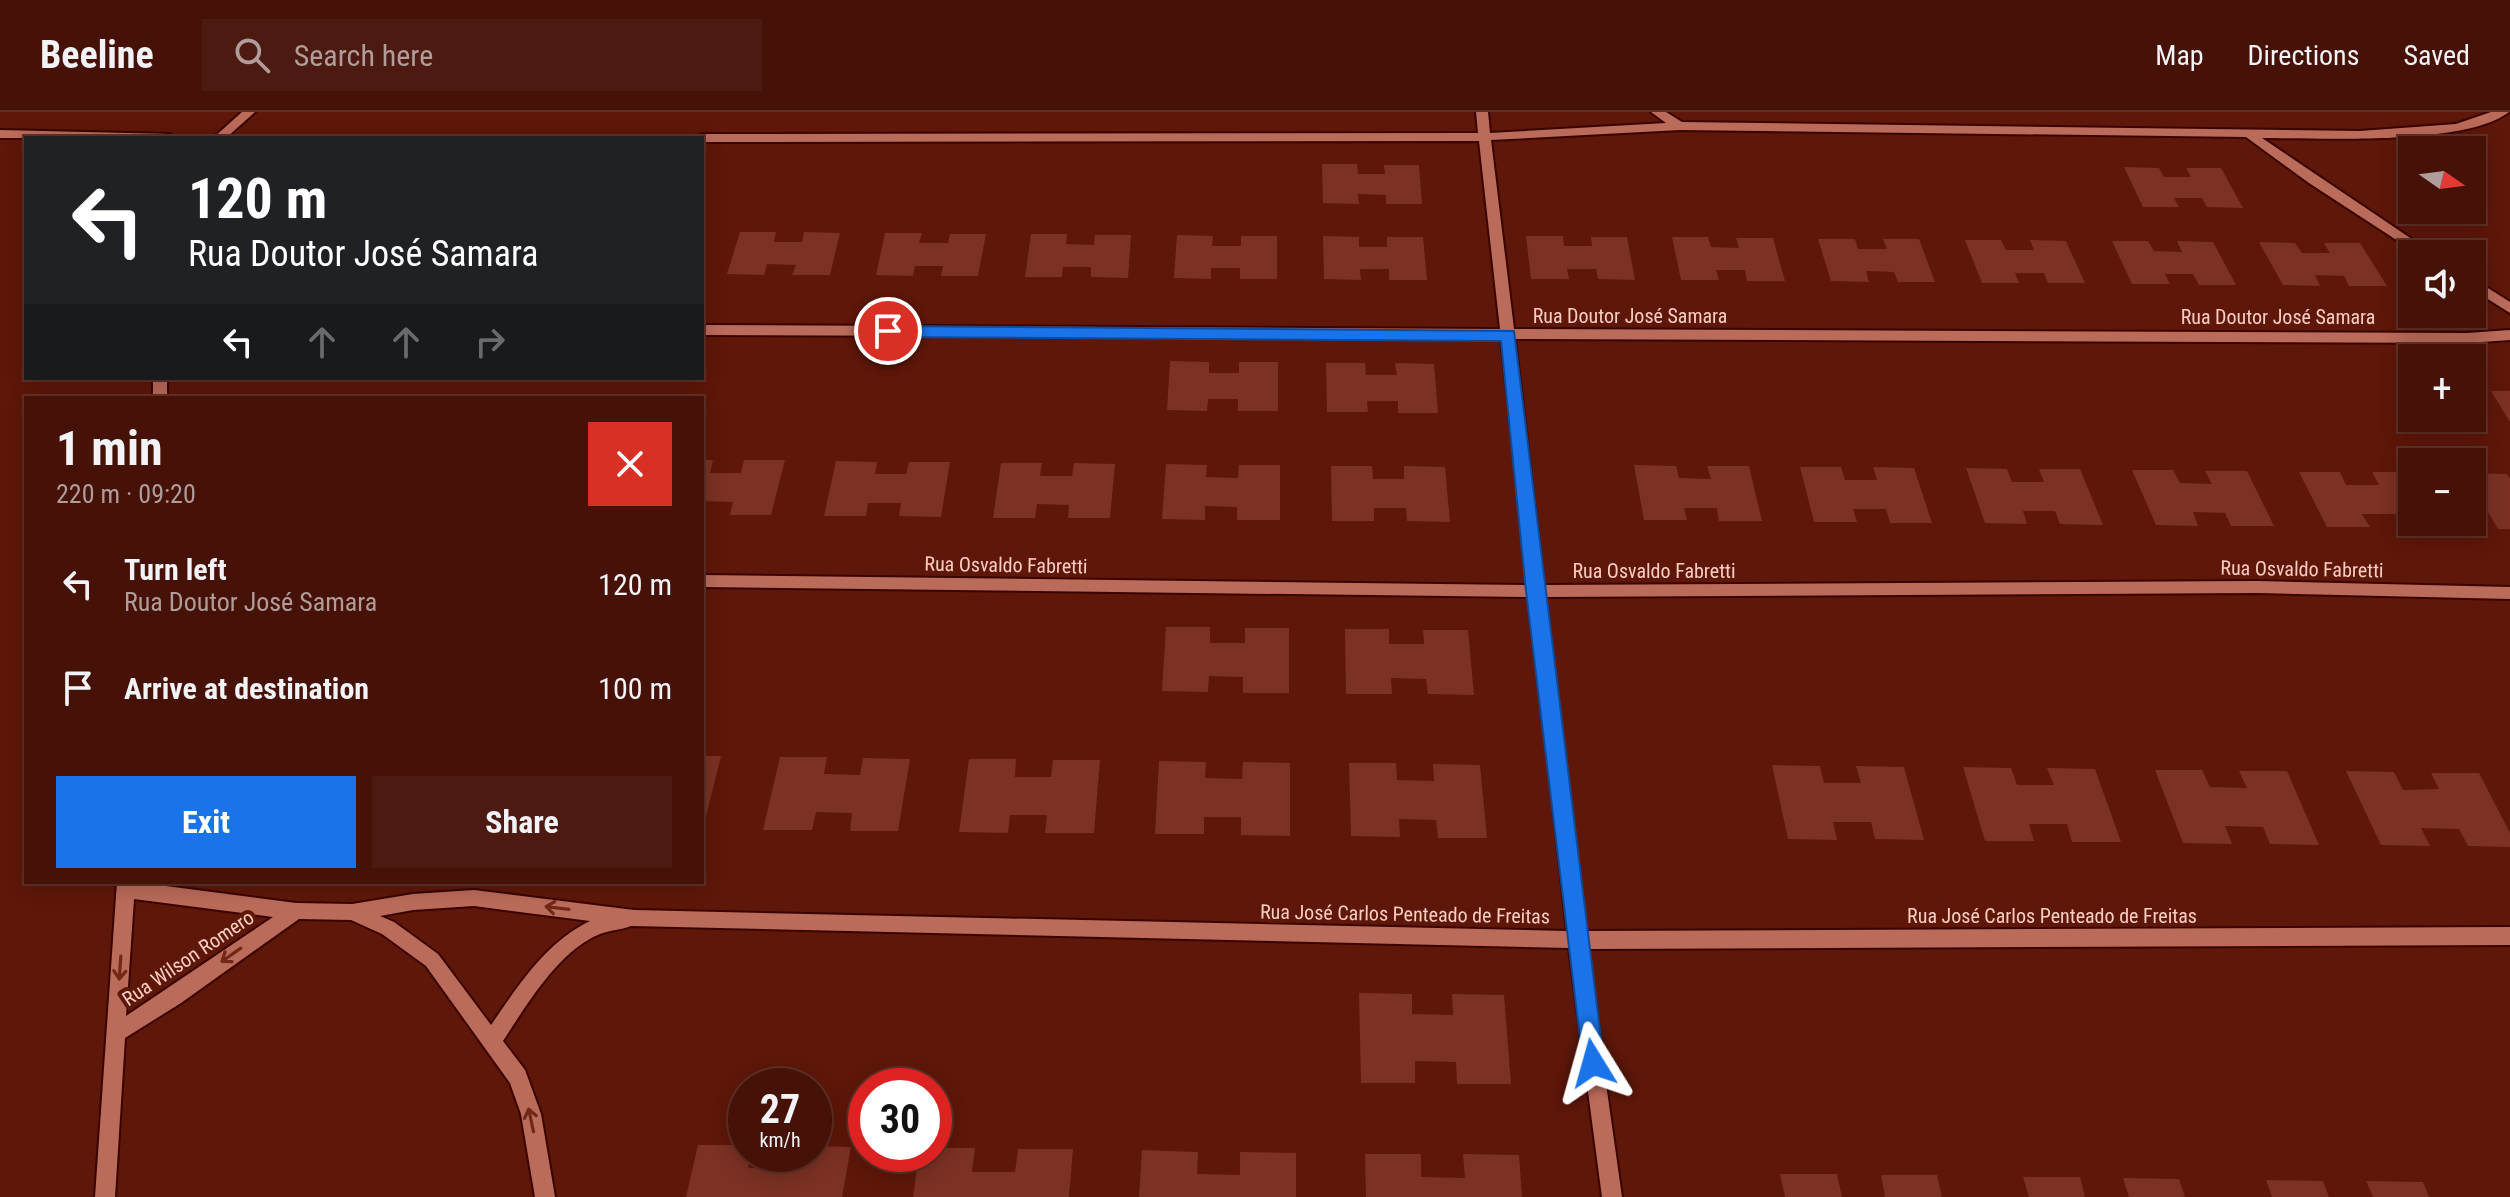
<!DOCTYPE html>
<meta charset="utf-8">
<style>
body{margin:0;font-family:"Roboto Condensed",sans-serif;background:#4d1a11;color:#f1f3f6;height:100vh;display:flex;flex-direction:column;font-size:30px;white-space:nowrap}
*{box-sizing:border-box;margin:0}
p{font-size:26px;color:#b09d9b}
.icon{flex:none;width:44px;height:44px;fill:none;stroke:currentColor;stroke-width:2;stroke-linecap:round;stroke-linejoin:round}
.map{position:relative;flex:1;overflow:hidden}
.side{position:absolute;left:24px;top:284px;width:680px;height:488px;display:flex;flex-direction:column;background:#461107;border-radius:0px;box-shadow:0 4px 20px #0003,0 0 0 2px #5e3128}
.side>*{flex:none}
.banner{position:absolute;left:24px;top:24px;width:680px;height:244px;border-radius:0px;box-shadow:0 4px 20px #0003,0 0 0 2px #5e3128;background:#202124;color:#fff;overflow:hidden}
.needle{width:52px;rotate:104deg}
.controls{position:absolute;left:2398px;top:24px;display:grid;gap:16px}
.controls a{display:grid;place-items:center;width:88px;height:88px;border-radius:0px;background:#461107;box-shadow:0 4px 20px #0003,0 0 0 2px #5e3128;font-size:40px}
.speed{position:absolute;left:728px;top:956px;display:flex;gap:16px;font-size:40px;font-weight:700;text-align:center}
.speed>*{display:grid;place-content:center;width:104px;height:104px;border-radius:50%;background:#461107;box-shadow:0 4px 20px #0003,0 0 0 2px #5e3128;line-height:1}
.speed small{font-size:20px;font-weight:400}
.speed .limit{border:12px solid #d22;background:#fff;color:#111}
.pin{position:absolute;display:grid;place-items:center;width:68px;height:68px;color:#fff;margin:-34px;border:4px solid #fff;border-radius:50%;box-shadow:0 2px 8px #0007}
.me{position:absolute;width:88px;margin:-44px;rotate:352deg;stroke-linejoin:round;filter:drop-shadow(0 0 6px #0008)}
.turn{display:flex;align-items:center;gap:28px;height:168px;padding:0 32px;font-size:36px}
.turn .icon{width:104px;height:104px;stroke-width:2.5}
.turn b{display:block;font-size:56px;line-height:68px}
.lanes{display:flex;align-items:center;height:76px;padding:0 32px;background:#0003;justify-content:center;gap:40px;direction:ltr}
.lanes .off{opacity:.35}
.round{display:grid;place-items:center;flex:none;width:84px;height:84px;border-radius:0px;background:#4d1a11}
.headline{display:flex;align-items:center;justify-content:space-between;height:136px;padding:0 32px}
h1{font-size:48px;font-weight:700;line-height:60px}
.primary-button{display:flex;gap:16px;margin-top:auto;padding:16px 32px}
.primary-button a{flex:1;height:92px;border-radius:0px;background:#1a73e8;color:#fff;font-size:32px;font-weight:700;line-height:92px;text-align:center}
.primary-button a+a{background:#4d1a11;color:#f1f3f6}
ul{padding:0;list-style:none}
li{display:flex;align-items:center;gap:24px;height:104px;padding:0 32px}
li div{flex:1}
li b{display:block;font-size:30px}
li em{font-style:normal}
header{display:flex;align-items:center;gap:48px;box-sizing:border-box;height:112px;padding:0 40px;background:#461107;border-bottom:2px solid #5e3128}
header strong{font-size:38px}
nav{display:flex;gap:44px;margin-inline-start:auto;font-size:28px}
.search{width:560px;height:72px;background:#4d1a11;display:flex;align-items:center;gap:20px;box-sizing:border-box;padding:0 28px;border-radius:0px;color:#b09d9b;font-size:30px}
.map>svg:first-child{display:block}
.building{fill:#7b3123}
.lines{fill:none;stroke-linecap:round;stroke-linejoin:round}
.lane-casing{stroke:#3a0400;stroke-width:4}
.street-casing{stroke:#3a0400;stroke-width:4}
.lane{fill:#bb6b5a;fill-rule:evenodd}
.street{fill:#bb6b5a;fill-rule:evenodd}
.oneway{stroke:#712819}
.route{fill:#1a73e8;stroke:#114b97;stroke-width:2}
.labels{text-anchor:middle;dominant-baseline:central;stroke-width:8;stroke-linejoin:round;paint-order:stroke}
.street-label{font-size:20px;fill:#facdc3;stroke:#5e1709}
</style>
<header>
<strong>Beeline</strong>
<div class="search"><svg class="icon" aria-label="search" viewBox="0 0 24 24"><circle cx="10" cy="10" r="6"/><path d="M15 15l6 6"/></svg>Search here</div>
<nav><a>Map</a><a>Directions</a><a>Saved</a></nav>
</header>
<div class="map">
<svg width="2510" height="1085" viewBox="0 0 2510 1085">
<rect width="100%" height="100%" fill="#5e1709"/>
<g class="building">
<polygon points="1322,52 1357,52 1358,62 1385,62 1384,53 1419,53 1422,92 1386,92 1386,83 1358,82 1359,92 1323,91"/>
<polygon points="2124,55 2159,56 2164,65 2191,65 2186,56 2221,56 2243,96 2207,95 2202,86 2174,86 2179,95 2143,95"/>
<polygon points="740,120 776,120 774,130 802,130 804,120 840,121 830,163 792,163 796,153 767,152 764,163 727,162"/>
<polygon points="885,121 922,121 919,131 948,131 950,122 986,122 978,164 941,164 943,154 915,154 913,164 876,163"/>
<polygon points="1031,122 1067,122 1066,132 1094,133 1095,123 1131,123 1128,166 1091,165 1091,155 1063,155 1062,165 1025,165"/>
<polygon points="1177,123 1213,124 1212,134 1241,134 1241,124 1277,124 1277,167 1240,167 1240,156 1211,156 1211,167 1174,166"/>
<polygon points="1323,124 1359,125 1359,135 1387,135 1387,125 1423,125 1427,168 1389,168 1389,157 1360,157 1361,168 1324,167"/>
<polygon points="1526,124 1563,124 1564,134 1592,134 1591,125 1627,125 1635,168 1598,167 1596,157 1567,157 1569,167 1531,167"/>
<polygon points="1672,125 1708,125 1711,135 1739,136 1736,126 1773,126 1785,169 1747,169 1745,158 1716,158 1719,168 1681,168"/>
<polygon points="1818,127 1855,127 1858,137 1887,137 1883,127 1919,127 1935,170 1898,170 1894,160 1866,159 1869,170 1831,169"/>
<polygon points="1965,128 2001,128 2006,138 2034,138 2030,128 2066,129 2085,171 2048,171 2044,161 2015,161 2019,171 1982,171"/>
<polygon points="2112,129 2148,129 2154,139 2182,140 2177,129 2213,130 2236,173 2199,173 2193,162 2165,162 2170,172 2132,172"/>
<polygon points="2259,130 2295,131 2302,141 2330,141 2324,131 2360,131 2387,174 2349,174 2344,164 2315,163 2320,174 2283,173"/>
<polygon points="1170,249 1209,250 1209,261 1239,261 1239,250 1278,250 1278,299 1238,299 1238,287 1208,287 1207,299 1167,298"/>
<polygon points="1326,251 1365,251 1366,263 1397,263 1395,251 1434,252 1438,301 1398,301 1398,289 1367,289 1368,300 1327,300"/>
<polygon points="2491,279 2510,279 2510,310"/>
<polygon points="702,348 713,348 710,361 741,361 744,348 785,348 771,403 730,403 733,390 702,389"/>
<polygon points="836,349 877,350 875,362 906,362 909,350 950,350 941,405 899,404 901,391 868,391 866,404 824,404"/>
<polygon points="1001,351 1042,351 1040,364 1072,364 1074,351 1115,352 1110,406 1068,406 1069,393 1037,392 1035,406 993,406"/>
<polygon points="1166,352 1207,353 1206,365 1238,366 1239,353 1280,353 1280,408 1237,408 1237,395 1205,394 1205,408 1162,407"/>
<polygon points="1634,353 1676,354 1679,366 1711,367 1707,354 1749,354 1762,409 1719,409 1717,396 1684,396 1687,408 1644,408"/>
<polygon points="1331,354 1372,354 1373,367 1404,367 1404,354 1445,355 1450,410 1407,409 1406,396 1374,396 1374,409 1332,409"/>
<polygon points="1800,355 1841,355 1845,368 1877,368 1873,355 1914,356 1932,411 1890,411 1886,397 1853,397 1857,410 1814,410"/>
<polygon points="1966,356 2007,357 2012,370 2044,370 2039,357 2080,357 2103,413 2060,412 2055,399 2023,399 2027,412 1985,411"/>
<polygon points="2132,358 2173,358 2180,371 2212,372 2205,359 2247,359 2274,414 2231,414 2225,401 2193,400 2198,414 2156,413"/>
<polygon points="2299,360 2340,360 2346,373 2379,373 2372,360 2412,360 2412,410 2442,410 2445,416 2402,415 2395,402 2362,402 2370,415 2327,415"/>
<polygon points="2472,361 2507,362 2510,367 2510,417 2498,417 2472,373"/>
<polygon points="1166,515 1210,515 1210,531 1245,531 1245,516 1289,516 1289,581 1243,581 1243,565 1209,564 1208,580 1162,579"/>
<polygon points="1345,517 1389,517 1389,532 1424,532 1423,518 1468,518 1474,583 1428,582 1426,567 1391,566 1392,582 1346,582"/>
<polygon points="702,644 721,644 703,716 702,716"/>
<polygon points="780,645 827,645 824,662 860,663 863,646 910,647 898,719 850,719 852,701 816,700 812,718 763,718"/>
<polygon points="969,647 1016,647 1015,665 1051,665 1053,648 1100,648 1094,721 1045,721 1047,703 1010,703 1008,721 959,720"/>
<polygon points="1159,649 1206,650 1205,666 1242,667 1243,650 1290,651 1290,724 1241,723 1241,705 1204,705 1204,722 1155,722"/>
<polygon points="1349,651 1396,651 1397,668 1434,669 1433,652 1480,653 1487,726 1438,726 1436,708 1399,707 1400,725 1351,724"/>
<polygon points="1772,653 1820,654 1824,671 1861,671 1856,654 1904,655 1924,728 1875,727 1871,710 1833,710 1837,728 1788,727"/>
<polygon points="1963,655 2011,656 2017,673 2054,673 2047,656 2095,657 2121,730 2072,730 2067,712 2029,712 2034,729 1985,729"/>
<polygon points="2155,658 2202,658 2210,675 2247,676 2239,659 2287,659 2319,733 2270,732 2263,715 2225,714 2232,732 2183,731"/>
<polygon points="2346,659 2394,660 2403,678 2439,677 2431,661 2479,661 2510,721 2510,735 2468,734 2459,717 2421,716 2430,734 2381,733"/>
<polygon points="1359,881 1412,882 1412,902 1453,903 1452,882 1504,883 1511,972 1457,972 1456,950 1415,949 1415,971 1361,971"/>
<polygon points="698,1033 746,1033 746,1042 751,1042 748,1056 791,1057 794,1042 814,1042 814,1034 851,1035 842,1085 686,1085"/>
<polygon points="934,1036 975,1036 972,1060 1015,1060 1018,1037 1073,1037 1069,1085 913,1085 919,1042 934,1042"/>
<polygon points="1142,1038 1198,1040 1197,1062 1240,1063 1240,1040 1296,1041 1296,1085 1139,1085"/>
<polygon points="1365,1042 1421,1042 1421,1065 1465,1066 1463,1042 1519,1043 1522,1085 1366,1085"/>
<polygon points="1780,1062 1837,1062 1842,1085 1785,1085"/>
<polygon points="1881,1063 1937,1063 1942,1085 1885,1085"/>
<polygon points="2023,1065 2080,1065 2085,1085 2029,1085"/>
<polygon points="2123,1066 2179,1067 2185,1085 2129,1085"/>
<polygon points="2266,1068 2323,1069 2329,1085 2272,1085"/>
<polygon points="2366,1069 2423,1070 2429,1085 2373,1085"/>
</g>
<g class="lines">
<defs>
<polygon id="lane" points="0,18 170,22 176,26 0,26"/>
<g id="street">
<polygon points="242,0 255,0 226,26 213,26"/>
<path d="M1476,0H1488L1490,21L1666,11L1651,0H1666L1682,10L2360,19L2456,12L2491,0H2509C2466,34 2319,26 2262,26L2434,142H2418L2309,71L2246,25L1680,18L1491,28L1514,217L2467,221L2510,218V228L2467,231L1515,227L1544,473L2258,469L2510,475V487L2258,481L1545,485L1585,819L2510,815V833L1587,837L1622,1085H1602L1569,836L631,814C621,818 610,818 600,822C559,838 526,894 503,929L525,958L541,1002L555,1085H535L521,1002L510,971L426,854L382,822L351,808L299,807L181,891L125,926L115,1085H95L117,770H135L296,791L352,792L413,782L474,778L634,798L1567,819L1530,485L702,475V463L1528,473L1501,226L702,223V213L1500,217L1479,29L702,30V26H696L702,22L1478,21ZM134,787L273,805L126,904ZM474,794L590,809C546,830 518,874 491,913L438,842L394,810L380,804L413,798Z"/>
<polygon points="2472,166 2510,190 2510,201 2472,177"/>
<rect x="153" y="266" width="14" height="20"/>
</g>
</defs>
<use href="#lane" class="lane-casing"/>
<use href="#street" class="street-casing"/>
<use href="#lane" class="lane"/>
<use href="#street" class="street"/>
</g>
<defs><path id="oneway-shaft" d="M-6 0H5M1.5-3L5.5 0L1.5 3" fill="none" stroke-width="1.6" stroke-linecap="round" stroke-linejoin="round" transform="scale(2)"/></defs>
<g class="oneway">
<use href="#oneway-shaft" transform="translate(557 796) rotate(-173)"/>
<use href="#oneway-shaft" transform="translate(231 843) rotate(145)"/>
<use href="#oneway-shaft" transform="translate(120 856) rotate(94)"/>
<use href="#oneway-shaft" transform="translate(531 1008) rotate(-102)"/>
</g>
<polygon class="route" points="888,214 1514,219 1604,951 1601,959 1593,962 1586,959 1583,951 1526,479 1501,229 888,225 880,219"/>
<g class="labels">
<g class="street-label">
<text x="1630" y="204">Rua Doutor José Samara</text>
<text x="2278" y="205">Rua Doutor José Samara</text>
<text transform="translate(1006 453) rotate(1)">Rua Osvaldo Fabretti</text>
<text transform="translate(2302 457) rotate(1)">Rua Osvaldo Fabretti</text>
<text x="1654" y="459">Rua Osvaldo Fabretti</text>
<text transform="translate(1405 802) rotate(1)">Rua José Carlos Penteado de Freitas</text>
<text x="2052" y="804">Rua José Carlos Penteado de Freitas</text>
<text transform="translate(188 846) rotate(-34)">Rua Wilson Romero</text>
</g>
</g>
</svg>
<div class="controls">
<a><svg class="needle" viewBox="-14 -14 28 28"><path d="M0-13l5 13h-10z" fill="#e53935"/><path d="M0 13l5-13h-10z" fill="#b09d9b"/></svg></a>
<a><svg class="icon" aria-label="sound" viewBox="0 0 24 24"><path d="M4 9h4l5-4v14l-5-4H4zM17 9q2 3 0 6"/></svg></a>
<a>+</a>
<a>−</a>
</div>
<div class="speed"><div>27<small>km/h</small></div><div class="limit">30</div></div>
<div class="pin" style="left:888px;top:219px;background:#d93025"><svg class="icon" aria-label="arrive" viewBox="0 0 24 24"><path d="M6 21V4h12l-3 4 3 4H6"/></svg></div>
<svg class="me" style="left:1593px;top:951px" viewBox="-20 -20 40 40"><path d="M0-17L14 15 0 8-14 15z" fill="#1a73e8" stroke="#fff" stroke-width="4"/></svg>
<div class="banner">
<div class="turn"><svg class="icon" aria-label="left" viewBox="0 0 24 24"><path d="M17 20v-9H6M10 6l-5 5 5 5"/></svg><div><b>120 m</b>Rua Doutor José Samara</div></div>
<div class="lanes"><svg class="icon" aria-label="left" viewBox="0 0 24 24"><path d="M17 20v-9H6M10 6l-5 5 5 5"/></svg><svg class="icon off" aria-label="ahead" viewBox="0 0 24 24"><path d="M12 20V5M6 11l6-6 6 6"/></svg><svg class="icon off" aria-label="ahead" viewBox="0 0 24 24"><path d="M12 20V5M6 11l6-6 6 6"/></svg><svg class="icon off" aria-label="right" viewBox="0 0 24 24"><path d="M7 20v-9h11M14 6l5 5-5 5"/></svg></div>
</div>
<section class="side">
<div class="headline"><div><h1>1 min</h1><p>220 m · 09:20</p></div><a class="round" style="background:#d93025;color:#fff"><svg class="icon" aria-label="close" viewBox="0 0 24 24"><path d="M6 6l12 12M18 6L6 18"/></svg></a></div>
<ul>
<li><svg class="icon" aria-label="left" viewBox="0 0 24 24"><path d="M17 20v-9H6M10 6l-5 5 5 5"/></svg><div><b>Turn left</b><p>Rua Doutor José Samara</p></div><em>120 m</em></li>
<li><svg class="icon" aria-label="arrive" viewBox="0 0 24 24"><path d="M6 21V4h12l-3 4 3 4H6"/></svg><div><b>Arrive at destination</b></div><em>100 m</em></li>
</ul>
<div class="primary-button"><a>Exit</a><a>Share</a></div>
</section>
</div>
